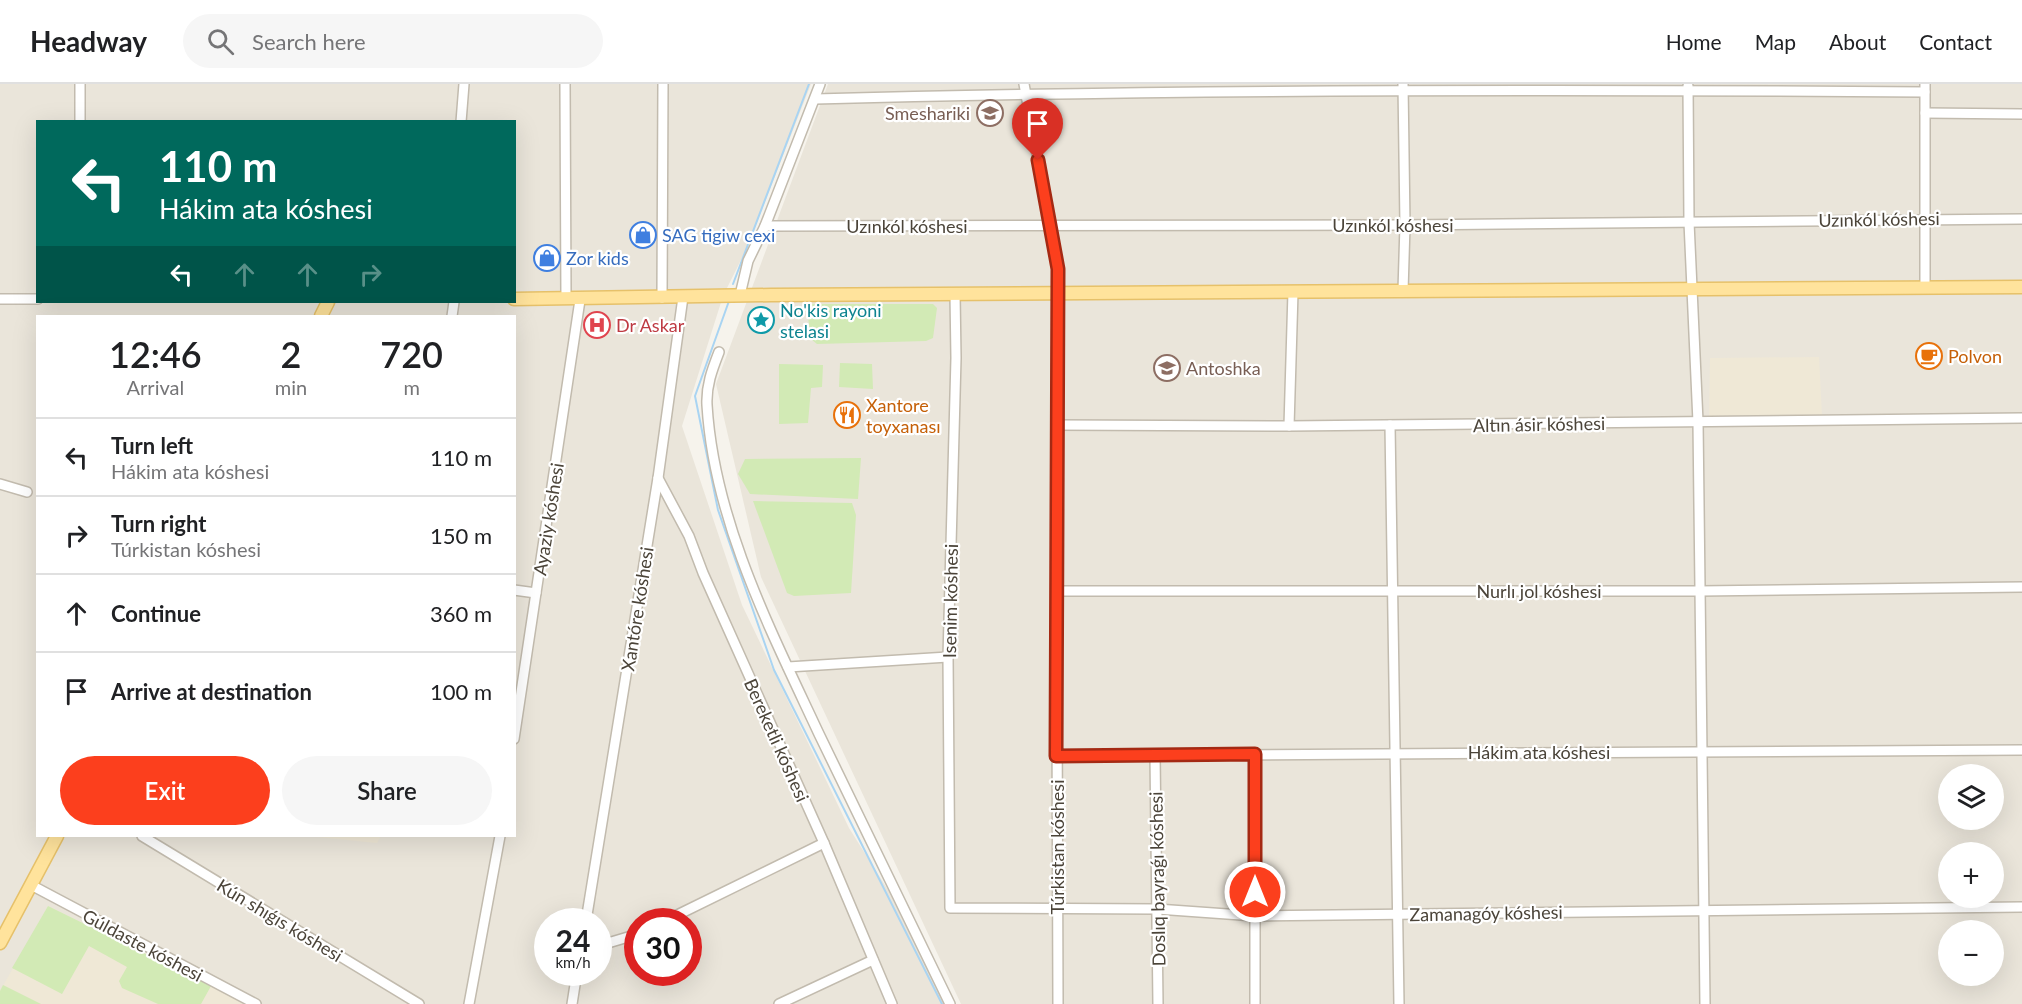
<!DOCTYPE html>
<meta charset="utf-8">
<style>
body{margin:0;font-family:Lato,sans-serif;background:#f6f6f6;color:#202124;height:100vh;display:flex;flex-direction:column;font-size:22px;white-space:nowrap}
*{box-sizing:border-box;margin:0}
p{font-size:20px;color:#757577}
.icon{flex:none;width:33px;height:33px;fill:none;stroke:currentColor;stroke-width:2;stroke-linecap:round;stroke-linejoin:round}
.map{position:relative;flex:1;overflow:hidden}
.drawer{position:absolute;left:36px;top:231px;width:480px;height:522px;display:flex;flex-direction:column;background:#fff;border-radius:0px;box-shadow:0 6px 24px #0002}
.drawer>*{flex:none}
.banner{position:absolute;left:36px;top:36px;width:480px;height:183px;border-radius:0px;box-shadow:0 6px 24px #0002;background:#00695c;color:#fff;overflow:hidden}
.fabs{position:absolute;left:1938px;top:680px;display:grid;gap:12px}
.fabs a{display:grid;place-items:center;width:66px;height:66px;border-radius:50%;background:#fff;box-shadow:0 6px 24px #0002;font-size:30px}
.speed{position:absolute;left:534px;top:824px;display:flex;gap:12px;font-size:30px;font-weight:700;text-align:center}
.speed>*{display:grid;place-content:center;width:78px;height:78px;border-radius:50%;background:#fff;box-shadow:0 6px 24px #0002;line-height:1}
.speed small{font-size:15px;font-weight:400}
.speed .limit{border:9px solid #d22;background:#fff;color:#111}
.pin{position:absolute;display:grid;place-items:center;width:51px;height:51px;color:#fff;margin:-62px -26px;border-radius:50% 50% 50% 0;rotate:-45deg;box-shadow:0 0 6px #0007}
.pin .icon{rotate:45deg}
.me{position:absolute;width:66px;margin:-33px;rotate:0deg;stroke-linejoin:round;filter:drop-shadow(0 0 4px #0008)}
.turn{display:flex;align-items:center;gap:21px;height:126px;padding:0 24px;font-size:27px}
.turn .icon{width:78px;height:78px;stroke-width:2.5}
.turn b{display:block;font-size:42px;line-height:51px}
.lanes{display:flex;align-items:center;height:57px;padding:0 24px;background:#0003;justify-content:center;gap:30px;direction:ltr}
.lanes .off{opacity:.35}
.eta{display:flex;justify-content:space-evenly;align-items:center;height:102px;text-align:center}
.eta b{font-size:36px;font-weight:600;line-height:42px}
.cta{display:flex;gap:12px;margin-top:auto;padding:12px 24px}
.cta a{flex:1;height:69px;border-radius:36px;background:#fc3f1d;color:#fff;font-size:24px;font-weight:600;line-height:69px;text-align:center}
.cta a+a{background:#f6f6f6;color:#202124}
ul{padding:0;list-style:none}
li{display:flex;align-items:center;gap:18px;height:78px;padding:0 24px;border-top:2px solid #e0e0e0}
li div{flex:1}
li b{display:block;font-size:22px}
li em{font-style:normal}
header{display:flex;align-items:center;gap:36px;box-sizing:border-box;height:84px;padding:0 30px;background:#fff;border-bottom:2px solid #e0e0e0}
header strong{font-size:28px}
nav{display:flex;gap:33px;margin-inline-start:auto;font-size:21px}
.search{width:420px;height:54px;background:#f6f6f6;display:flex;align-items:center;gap:15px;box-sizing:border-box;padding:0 21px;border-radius:33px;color:#757577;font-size:22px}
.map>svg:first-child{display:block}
.residential{fill:#eae5da;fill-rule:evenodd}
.education{fill:#efe8d6}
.green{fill:#d2eab5}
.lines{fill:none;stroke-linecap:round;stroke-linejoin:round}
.stream{stroke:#a9d4f2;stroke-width:2}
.minor-casing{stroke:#c2bbae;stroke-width:12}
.major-casing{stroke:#e6c16a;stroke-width:15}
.minor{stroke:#fff;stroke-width:9}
.major{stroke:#ffe39c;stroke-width:12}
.route-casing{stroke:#a42913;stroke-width:15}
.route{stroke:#fc3f1d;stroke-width:10}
.labels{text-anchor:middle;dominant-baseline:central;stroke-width:4.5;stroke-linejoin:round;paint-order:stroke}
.education-label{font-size:18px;fill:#785e54;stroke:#fff;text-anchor:end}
.street-label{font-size:18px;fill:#4b4439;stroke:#fff}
.shop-label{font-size:18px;fill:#366cbe;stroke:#fff;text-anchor:start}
.culture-label{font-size:18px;fill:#0d838f;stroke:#fff;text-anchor:start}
.health-label{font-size:18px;fill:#be3a42;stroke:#fff;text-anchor:start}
.food-label{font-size:18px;fill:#c56008;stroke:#fff;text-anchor:start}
</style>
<header>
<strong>Headway</strong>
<div class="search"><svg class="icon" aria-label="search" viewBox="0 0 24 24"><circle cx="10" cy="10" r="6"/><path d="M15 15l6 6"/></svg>Search here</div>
<nav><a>Home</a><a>Map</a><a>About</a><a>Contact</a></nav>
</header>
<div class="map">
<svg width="2022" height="920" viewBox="0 0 2022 920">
<rect width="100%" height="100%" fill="#f6f3ec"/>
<g class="residential">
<path d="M0,0H811L747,164L723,212L682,342L742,521L849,744L888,806L944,920H0ZM38,38H514V218H38ZM38,232H514V752H38ZM548,837H598V888H548ZM638,837H688V888H638Z"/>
<path d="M828,0H2022V920H961L761,493L716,300ZM1948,690H1994V735H1948ZM1948,768H1994V813H1948ZM1948,846H1994V891H1948Z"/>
</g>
<g class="education">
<polygon points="1819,273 1822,331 1709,332 1710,274"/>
<polygon points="307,752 381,752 377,759"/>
<polygon points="48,822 211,902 246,920 0,920 0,907"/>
</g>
<g class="green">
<polygon points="810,220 933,220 937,224 933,254 926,257 817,260 811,255 807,226"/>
<polygon points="840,279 872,280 873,305 839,303"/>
<polygon points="779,280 823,281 822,303 811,304 808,339 779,340"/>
<polygon points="861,374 858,415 750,410 738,390 745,375"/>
<polygon points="753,417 852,419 856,431 851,509 794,512 787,509"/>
<polygon points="48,822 211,902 201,920 158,920 122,904 119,897 127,883 89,862 62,910 12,884"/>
<polygon points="3,901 41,920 0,920 0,907"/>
</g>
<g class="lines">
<g class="stream">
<polyline points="733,200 809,0"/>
<polyline points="729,217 695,312 718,426 774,586 942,920"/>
</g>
<defs>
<g id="minor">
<polyline points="80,0 80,38"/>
<polyline points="565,0 566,215"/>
<polyline points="1024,0 1058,185 1056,331 1058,920"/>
<polyline points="1688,2 1689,138 1698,338 1705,920"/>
<path d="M815,15C1185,5 1555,5 1925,8"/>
<polyline points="1925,29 2022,30"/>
<polyline points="461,38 464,0"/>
<polyline points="765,142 1405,141 2022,135"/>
<polyline points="1925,203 1925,0"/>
<polyline points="1403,207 1405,141 1403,0"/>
<polyline points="955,210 956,274 948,573 950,824 1157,825 1255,832 2022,823"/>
<polyline points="740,211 748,177 765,142 820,0"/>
<polyline points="662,214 663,0"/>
<polyline points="0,215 38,215"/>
<polyline points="452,232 454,218"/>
<path d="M719,268C712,286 706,302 707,321C714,437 771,547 819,650C862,740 906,830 950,920"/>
<polyline points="1056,341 1289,342 2022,334"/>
<polyline points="1390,341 1399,920"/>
<polyline points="1289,342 1293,208"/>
<polyline points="658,394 689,452 703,489 824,759 892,920"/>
<polyline points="0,400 27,408"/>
<polyline points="514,506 536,509"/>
<polyline points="1056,507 1700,507 2022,503"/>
<polyline points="788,583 948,573"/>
<polyline points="514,655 580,216"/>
<polyline points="1155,670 1158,920"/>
<polyline points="1056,672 2022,666"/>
<polyline points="142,752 419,920"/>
<polyline points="31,801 256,920"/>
<polyline points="586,837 658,394 683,213"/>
<polyline points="665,837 824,759"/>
<polyline points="598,862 638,850"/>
<polyline points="469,920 500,752"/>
<polyline points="572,920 577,888"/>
<polyline points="779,920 873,876"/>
<polyline points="1255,920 1255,670"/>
</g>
<g id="major">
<polyline points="514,215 771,211 2022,203"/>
<polyline points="321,232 328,218"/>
<polyline points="0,859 57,752"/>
</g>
</defs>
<use href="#minor" class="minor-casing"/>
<use href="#major" class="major-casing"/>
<use href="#minor" class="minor"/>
<use href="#major" class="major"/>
</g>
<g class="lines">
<defs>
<polyline id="route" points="1038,76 1058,185 1056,672 1255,670 1255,808"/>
</defs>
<use href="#route" class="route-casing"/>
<use href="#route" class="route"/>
</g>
<defs>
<symbol id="school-ring" viewBox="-11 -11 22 22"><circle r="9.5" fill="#fff" stroke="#8d6e63" stroke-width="1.5"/><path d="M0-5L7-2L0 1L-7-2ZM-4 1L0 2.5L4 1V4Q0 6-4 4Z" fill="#8d6e63"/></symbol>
<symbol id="shop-ring" viewBox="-11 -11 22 22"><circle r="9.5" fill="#fff" stroke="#3f7fe0" stroke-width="1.5"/><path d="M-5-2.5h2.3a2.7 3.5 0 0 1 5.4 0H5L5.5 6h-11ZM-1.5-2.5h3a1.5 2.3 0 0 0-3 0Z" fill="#3f7fe0"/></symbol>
<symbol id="sight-ring" viewBox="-11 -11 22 22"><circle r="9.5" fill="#fff" stroke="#0f9aa8" stroke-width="1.5"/><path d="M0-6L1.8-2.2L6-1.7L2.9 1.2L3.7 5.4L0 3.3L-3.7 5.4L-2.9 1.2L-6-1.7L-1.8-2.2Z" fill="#0f9aa8"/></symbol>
<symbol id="hospital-ring" viewBox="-11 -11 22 22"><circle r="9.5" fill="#fff" stroke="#e0444e" stroke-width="1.5"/><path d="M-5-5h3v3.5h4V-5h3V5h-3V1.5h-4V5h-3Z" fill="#e0444e"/></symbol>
<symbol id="cafe-ring" viewBox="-11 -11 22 22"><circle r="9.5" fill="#fff" stroke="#e8710a" stroke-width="1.5"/><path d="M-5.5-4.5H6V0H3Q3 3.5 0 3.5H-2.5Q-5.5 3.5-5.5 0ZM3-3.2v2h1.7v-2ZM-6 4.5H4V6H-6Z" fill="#e8710a"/></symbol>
<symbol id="restaurant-ring" viewBox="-11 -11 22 22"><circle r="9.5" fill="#fff" stroke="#e8710a" stroke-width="1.5"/><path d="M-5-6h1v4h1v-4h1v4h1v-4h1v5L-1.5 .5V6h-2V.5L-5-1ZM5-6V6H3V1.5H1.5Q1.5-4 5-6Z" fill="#e8710a"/></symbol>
</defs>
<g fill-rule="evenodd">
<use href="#school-ring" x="975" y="14" width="30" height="30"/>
<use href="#shop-ring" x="628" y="136" width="30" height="30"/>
<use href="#shop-ring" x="532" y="159" width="30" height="30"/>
<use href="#sight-ring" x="746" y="221" width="30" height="30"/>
<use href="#hospital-ring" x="582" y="226" width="30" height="30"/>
<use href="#cafe-ring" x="1914" y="257" width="30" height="30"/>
<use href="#school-ring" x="1152" y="269" width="30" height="30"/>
<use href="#restaurant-ring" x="832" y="316" width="30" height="30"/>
</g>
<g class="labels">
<g class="education-label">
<text x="970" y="29">Smeshariki</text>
<text x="1186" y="284" text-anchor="start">Antoshka</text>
</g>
<g class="street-label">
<text transform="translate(1879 135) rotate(-1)">Uzınkól kóshesi</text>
<text x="1393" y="141">Uzınkól kóshesi</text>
<text x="907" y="142">Uzınkól kóshesi</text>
<text transform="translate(1539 340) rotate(-1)">Altın ásir kóshesi</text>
<text transform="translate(548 435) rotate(-81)">Ayaziy kóshesi</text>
<text x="1539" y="507">Nurlı jol kóshesi</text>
<text transform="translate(950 517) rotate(-89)">Isenim kóshesi</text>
<text transform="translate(637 525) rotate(-81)">Xantóre kóshesi</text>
<text transform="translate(777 656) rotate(66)">Bereketli kóshesi</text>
<text x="1539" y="668">Hákim ata kóshesi</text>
<text transform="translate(1057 763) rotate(-90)">Túrkistan kóshesi</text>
<text transform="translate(1157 795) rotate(-91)">Doslıq bayraǵı kóshesi</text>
<text transform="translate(1486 829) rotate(-1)">Zamanagóy kóshesi</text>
<text transform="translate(280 836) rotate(31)">Kún shıǵıs kóshesi</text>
<text transform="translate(143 861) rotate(28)">Gúldaste kóshesi</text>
</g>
<g class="shop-label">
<text x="662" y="151">SAG tigiw cexi</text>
<text x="566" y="174">Zor kids</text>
</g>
<g class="culture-label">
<text x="780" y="226">No'kis rayoni<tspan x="780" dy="21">stelasi</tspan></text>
</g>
<g class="health-label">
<text x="616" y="241">Dr Askar</text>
</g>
<g class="food-label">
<text x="1948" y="272">Polvon</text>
<text x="866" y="321">Xantore<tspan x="866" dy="21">toyxanası</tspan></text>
</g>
</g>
</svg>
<div class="fabs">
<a><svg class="icon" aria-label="layers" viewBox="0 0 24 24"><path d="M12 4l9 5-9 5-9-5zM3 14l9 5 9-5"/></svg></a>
<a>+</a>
<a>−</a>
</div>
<div class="speed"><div>24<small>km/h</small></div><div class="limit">30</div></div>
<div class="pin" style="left:1038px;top:76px;background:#d93025"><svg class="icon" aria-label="arrive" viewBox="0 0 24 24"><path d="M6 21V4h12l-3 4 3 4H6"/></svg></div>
<svg class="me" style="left:1255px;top:808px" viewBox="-20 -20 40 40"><circle r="17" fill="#fc3f1d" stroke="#fff" stroke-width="3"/><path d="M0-11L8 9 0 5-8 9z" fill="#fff"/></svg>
<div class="banner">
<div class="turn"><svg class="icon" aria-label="left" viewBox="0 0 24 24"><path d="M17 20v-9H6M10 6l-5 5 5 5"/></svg><div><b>110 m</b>Hákim ata kóshesi</div></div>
<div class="lanes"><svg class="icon" aria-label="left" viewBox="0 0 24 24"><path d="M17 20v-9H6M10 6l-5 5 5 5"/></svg><svg class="icon off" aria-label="ahead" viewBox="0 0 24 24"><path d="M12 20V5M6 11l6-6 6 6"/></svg><svg class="icon off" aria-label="ahead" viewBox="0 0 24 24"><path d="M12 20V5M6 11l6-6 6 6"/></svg><svg class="icon off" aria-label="right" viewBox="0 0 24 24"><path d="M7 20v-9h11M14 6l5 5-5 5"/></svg></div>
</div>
<section class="drawer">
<div class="eta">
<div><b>12:46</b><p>Arrival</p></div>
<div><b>2</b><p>min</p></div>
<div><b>720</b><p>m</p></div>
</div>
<ul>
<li><svg class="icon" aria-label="left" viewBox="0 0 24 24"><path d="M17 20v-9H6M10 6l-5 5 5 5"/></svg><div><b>Turn left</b><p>Hákim ata kóshesi</p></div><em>110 m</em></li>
<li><svg class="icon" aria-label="right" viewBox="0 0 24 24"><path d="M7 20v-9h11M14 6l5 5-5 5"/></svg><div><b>Turn right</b><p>Túrkistan kóshesi</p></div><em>150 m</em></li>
<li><svg class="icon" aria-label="ahead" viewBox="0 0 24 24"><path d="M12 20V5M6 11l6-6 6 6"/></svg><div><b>Continue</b></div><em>360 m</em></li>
<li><svg class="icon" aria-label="arrive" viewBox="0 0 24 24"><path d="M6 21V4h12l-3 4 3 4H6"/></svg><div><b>Arrive at destination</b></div><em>100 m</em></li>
</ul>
<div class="cta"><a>Exit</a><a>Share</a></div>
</section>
</div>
